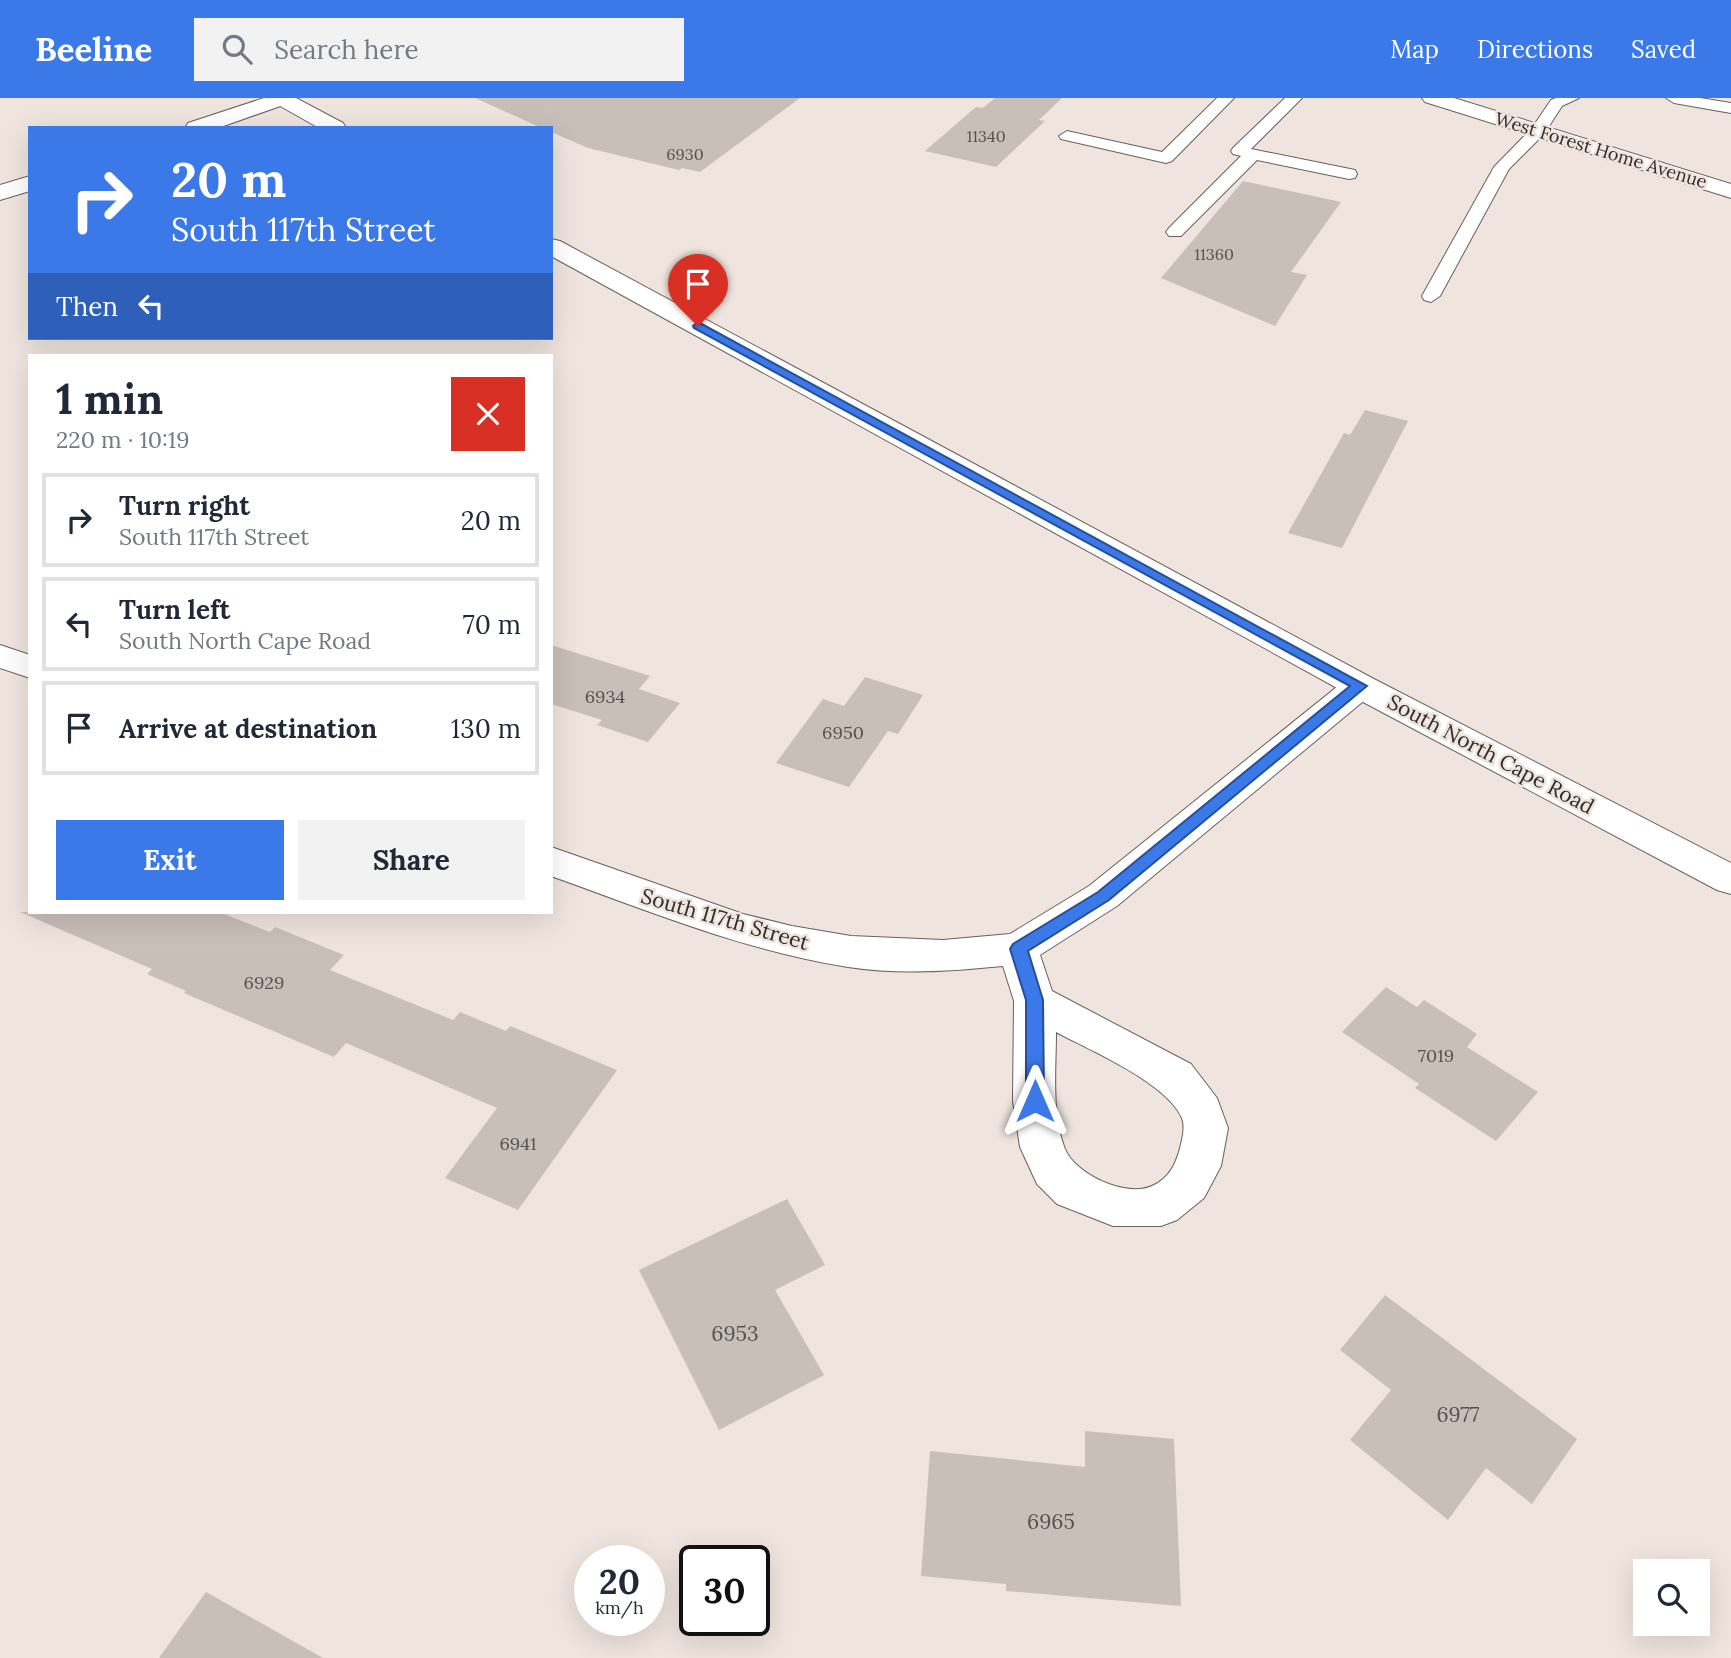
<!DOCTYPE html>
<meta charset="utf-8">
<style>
body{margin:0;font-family:Lora,serif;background:#f2f2f3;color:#1f2937;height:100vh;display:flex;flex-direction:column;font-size:26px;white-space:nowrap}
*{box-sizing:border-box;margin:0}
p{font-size:23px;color:#747a83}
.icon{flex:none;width:38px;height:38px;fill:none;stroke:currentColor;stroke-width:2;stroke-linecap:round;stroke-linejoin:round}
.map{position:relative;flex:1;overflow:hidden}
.side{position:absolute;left:28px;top:256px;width:525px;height:560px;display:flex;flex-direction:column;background:#fff;border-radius:0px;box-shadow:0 7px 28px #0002}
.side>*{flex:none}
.banner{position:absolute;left:28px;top:28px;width:525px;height:214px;border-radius:0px;box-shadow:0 7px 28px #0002;background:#3b79e8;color:#fff;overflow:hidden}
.fabs{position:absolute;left:1633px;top:1461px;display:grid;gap:14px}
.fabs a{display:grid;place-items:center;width:77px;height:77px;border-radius:0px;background:#fff;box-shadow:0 7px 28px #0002;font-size:35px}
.speed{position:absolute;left:574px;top:1447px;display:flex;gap:14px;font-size:35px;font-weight:700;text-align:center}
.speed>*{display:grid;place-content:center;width:91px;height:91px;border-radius:50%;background:#fff;box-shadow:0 7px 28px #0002;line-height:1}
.speed small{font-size:18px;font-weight:400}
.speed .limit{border:4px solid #111;border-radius:10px;background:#fff;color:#111}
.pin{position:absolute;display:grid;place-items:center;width:60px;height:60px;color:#fff;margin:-72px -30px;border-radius:50% 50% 50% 0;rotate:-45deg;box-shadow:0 0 7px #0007}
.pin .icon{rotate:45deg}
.me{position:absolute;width:77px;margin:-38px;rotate:0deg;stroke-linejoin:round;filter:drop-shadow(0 0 5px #0008)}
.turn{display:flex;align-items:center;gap:24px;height:147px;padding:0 28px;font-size:32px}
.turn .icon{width:91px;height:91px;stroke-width:2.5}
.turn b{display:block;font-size:49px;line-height:60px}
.then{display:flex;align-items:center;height:66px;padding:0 28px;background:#0003;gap:14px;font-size:26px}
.round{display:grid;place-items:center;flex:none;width:74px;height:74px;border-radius:0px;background:#f2f2f3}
.overview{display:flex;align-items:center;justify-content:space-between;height:119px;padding:0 28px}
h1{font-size:42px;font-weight:800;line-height:52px}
.cta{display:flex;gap:14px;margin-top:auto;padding:14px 28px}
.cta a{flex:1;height:80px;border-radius:0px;background:#3b79e8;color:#fff;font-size:28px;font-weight:800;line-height:80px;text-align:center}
.cta a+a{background:#f2f2f3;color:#1f2937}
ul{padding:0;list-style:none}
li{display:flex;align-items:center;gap:21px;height:94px;margin:0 14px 10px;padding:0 14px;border:4px solid #e0e1e3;border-radius:0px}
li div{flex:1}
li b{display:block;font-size:26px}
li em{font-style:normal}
header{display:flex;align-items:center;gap:42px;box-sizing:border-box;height:98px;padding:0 35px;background:#3b79e8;color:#fff}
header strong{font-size:33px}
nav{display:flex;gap:38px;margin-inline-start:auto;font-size:24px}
.search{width:490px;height:63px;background:#f2f2f3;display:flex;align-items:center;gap:18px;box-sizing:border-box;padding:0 24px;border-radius:0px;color:#747a83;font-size:26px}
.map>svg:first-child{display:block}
.building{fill:#c9bfb9}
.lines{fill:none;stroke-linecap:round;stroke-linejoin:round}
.lane-casing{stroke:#69605b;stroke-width:2}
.street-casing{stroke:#69605b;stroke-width:2}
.secondary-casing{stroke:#69605b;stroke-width:2}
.lane{fill:#fff;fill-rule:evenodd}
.street{fill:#fff;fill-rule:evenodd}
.secondary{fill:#fff;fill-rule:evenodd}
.route{fill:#3b79e8;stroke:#264f97;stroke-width:2}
.labels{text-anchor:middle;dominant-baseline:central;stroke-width:5;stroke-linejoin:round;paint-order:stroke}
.far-number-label{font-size:16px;fill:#57524e}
.far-street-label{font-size:18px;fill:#312d2a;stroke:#efe4de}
.number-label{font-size:18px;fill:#57524e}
.street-label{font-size:21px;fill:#312d2a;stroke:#efe4de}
.near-number-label{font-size:21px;fill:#57524e}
</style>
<header>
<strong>Beeline</strong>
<div class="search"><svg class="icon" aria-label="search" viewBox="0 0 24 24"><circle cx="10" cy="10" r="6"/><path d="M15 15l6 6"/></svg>Search here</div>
<nav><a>Map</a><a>Directions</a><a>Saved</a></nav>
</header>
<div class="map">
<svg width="1731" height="1560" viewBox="0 0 1731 1560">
<rect width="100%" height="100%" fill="#efe4de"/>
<g class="building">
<polygon points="475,0 800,0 700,74 682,70 679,72 588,50 551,34 551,30 542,30"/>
<polygon points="995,0 1062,0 1039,22 1045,23 996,69 925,53 976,9 983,10"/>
<polygon points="1243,83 1341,104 1291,174 1307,177 1275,228 1161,180"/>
<polygon points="1365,312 1408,323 1342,450 1288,435 1344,335 1350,337"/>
<polygon points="551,547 650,578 639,591 680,605 648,644 597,627 602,622 551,606"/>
<polygon points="865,579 923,597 898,636 888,633 849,689 776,665 823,601 844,608"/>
<polygon points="20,814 219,814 270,834 275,829 344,857 330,872 453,922 460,914 506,933 510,928 617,972 518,1112 445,1080 497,1010 346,945 334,959 184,895 186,893 147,876 152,871"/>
<polygon points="1386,889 1417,909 1424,902 1477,936 1467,949 1538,994 1496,1043 1415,990 1419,986 1342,934"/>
<polygon points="787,1101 825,1167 775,1192 824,1277 719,1332 639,1172"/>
<polygon points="1385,1197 1577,1341 1532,1406 1486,1370 1448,1422 1350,1342 1391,1292 1340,1252"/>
<polygon points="1085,1333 1174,1341 1181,1508 1006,1493 1006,1486 921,1478 930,1353 1085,1369"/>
<polygon points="206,1494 323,1560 159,1560"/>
</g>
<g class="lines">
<defs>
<g id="lane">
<polygon points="1217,0 1234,0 1172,63 1166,65 1061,41 1059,38 1067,33 1162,54"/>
<polygon points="1285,0 1302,0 1251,51 1355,72 1357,76 1355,80 1349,81 1257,62 1181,138 1169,138 1166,134 1169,130 1241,58 1233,56 1231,53 1233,50"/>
<polygon points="1556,0 1579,0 1562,8 1544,36 1509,71 1440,198 1431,204 1424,202 1422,198 1494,69 1532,30 1551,2"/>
<polygon points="1666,0 1700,0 1731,5 1731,15 1674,5"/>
</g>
<g id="street">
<polygon points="264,0 293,1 289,5 218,30 185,30 188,25"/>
<polygon points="30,78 30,93 0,102 0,87"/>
<polygon points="0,547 30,557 30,580 0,570"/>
<path d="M1360,577L1372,580L1377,588L1372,596L1117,808L1040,857L1052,893L1191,966L1217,1000L1228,1030L1221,1068L1204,1100L1177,1122L1161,1128H1113L1057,1106L1037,1086L1020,1049L1013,1003L1014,903L1003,868C952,873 899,877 848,869C745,853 649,813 551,778V749L743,816L792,828L851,838L943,842L1010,836L1089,788L1348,580ZM1056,934C1091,953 1166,984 1182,1020C1185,1029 1183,1037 1181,1046C1177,1064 1170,1080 1152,1088C1126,1100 1075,1076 1065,1051C1051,1016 1056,971 1056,934Z"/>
</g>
<g id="secondary">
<polygon points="270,0 296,0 343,25 346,30 319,30 273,4"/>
<polygon points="1422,0 1454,0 1731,86 1731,100 1425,4"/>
<polygon points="551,141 560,143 1372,580 1731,765 1731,796 1717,792 1348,596 551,158"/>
</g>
</defs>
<use href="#lane" class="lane-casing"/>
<use href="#street" class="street-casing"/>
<use href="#secondary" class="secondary-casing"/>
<use href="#lane" class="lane"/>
<use href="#street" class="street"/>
<use href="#secondary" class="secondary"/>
</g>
<polygon class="route" points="698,224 1367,588 1109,802 1028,853 1043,902 1044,1003 1041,1009 1035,1011 1029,1009 1026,1003 1026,902 1010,851 1013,846 1098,794 1350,588 694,230 693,228"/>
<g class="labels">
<g class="far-number-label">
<text x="986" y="38">11340</text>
<text x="685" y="56">6930</text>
<text x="1214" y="156">11360</text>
</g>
<g class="far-street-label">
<text transform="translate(1601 52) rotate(17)">West Forest Home Avenue</text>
</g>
<g class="number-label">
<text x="605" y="598">6934</text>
<text x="843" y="634">6950</text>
<text x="264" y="884">6929</text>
<text x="1436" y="957">7019</text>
<text x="518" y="1045">6941</text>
</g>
<g class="street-label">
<text transform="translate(1491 656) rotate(28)">South North Cape Road</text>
<text transform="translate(725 821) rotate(16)">South 117th Street</text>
</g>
<g class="near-number-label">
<text x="735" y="1235">6953</text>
<text x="1458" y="1316">6977</text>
<text x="1051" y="1423">6965</text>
</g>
</g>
</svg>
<div class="fabs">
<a><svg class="icon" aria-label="search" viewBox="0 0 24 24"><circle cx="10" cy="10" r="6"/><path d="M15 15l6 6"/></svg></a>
</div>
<div class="speed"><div>20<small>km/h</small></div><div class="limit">30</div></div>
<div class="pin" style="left:698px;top:228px;background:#d93025"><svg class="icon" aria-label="arrive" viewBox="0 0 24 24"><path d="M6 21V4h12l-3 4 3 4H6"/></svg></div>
<svg class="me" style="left:1035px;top:1003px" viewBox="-20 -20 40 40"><path d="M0-17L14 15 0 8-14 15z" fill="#3b79e8" stroke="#fff" stroke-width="4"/></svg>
<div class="banner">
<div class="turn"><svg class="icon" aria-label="right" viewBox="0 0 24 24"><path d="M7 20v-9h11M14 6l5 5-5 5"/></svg><div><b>20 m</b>South 117th Street</div></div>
<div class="then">Then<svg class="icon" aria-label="left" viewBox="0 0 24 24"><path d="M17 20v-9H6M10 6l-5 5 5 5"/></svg></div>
</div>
<section class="side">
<div class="overview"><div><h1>1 min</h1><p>220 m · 10:19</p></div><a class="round" style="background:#d93025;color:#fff"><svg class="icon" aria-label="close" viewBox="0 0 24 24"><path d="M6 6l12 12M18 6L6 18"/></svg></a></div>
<ul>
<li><svg class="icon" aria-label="right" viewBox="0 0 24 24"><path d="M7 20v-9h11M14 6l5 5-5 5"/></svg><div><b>Turn right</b><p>South 117th Street</p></div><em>20 m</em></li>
<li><svg class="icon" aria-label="left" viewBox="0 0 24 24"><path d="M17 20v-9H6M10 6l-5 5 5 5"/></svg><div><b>Turn left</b><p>South North Cape Road</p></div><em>70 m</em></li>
<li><svg class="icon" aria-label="arrive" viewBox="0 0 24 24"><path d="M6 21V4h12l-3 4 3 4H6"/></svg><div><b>Arrive at destination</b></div><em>130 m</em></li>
</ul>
<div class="cta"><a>Exit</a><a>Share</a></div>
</section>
</div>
